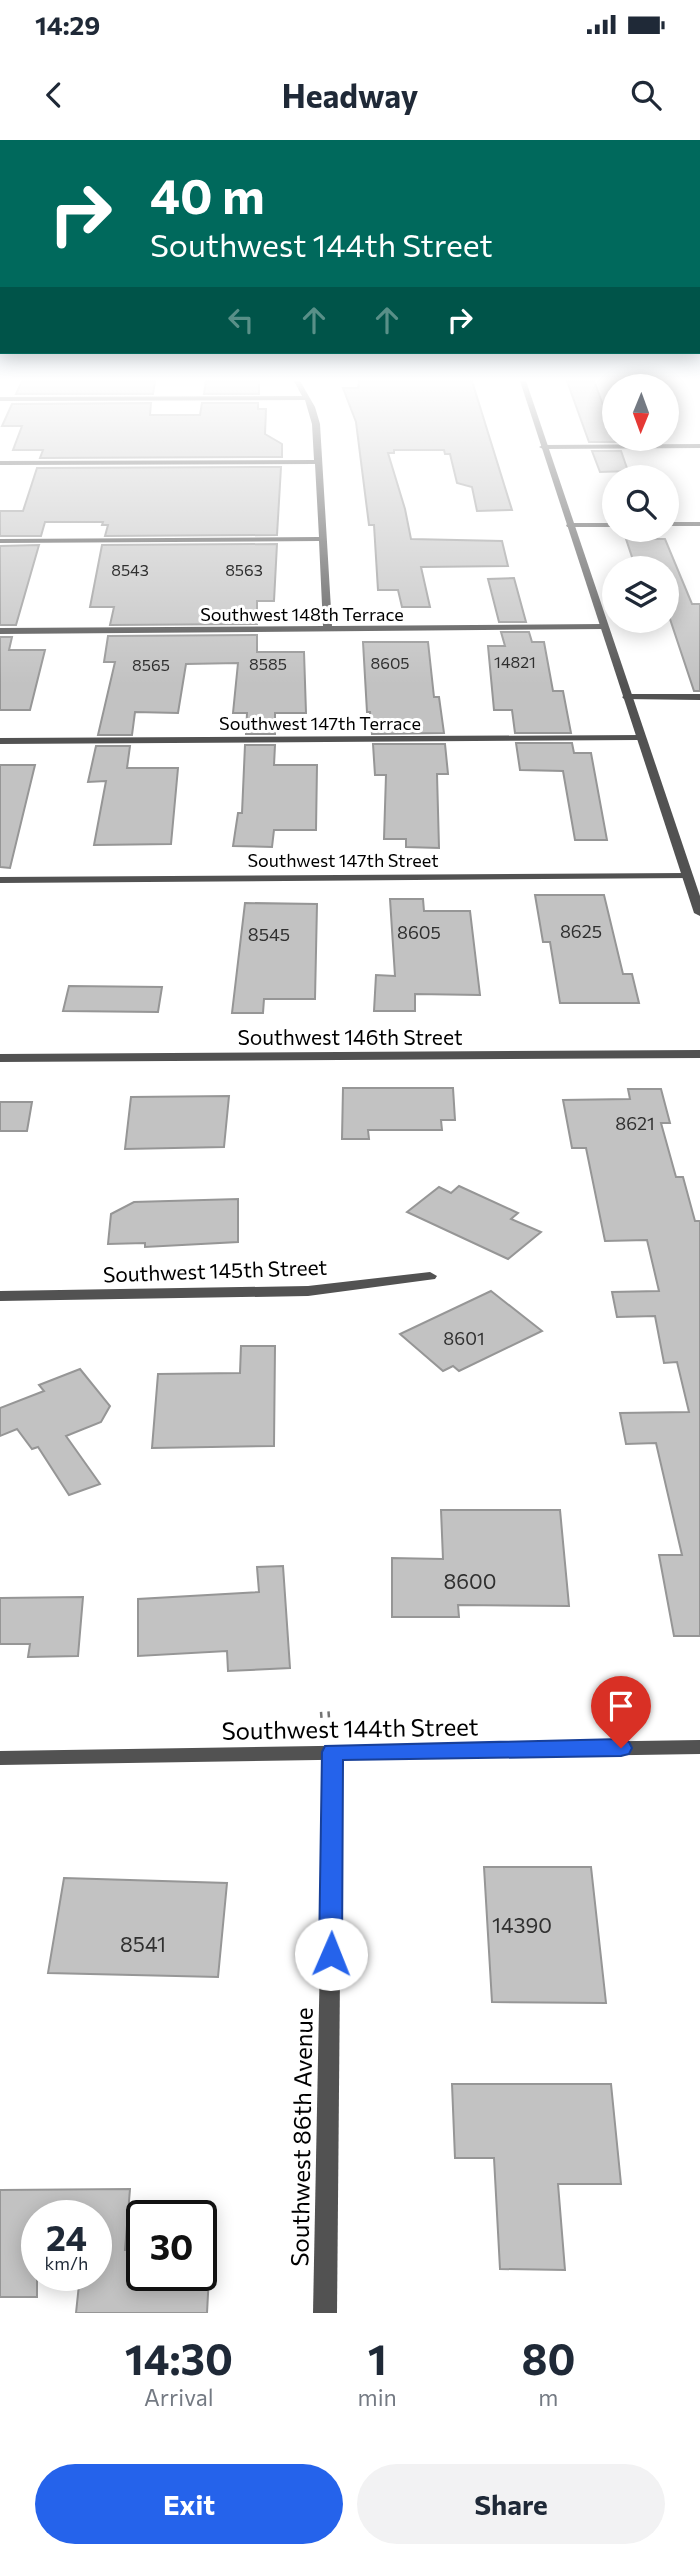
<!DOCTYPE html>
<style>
body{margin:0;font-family:Commissioner,sans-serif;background:#f2f2f3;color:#1f2937;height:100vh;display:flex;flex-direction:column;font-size:26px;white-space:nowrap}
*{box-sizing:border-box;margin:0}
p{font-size:23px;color:#747a83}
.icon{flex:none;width:38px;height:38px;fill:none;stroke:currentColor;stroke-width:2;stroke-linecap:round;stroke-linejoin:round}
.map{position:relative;height:2173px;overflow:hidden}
.sheet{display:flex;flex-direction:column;background:#fff;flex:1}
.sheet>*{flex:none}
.banner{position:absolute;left:0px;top:0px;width:700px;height:214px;box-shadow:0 4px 18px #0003;background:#00695c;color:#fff;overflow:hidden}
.needle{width:46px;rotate:181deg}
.buttons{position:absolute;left:602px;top:234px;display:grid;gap:14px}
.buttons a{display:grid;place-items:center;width:77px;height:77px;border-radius:50%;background:#fff;box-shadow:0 4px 18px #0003;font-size:35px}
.speed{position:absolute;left:21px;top:2060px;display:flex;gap:14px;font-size:35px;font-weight:700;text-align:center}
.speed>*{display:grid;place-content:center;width:91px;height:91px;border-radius:50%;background:#fff;box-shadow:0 4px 18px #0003;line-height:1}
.speed small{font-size:18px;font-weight:400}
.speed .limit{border:4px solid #111;border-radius:10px;background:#fff;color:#111}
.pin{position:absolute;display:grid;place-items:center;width:60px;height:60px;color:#fff;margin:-72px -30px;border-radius:50% 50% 50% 0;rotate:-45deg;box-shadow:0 0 7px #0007}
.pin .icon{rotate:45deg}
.me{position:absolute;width:77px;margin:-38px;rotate:1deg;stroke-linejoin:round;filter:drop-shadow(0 0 5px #0008)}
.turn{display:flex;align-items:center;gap:24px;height:147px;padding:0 35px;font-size:32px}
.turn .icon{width:91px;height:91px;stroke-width:2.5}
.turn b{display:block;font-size:49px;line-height:60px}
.lanes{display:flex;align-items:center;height:66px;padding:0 35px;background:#0003;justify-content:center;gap:35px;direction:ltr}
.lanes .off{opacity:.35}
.eta{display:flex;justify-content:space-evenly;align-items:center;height:119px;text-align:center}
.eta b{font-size:42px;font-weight:700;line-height:49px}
.primary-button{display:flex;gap:14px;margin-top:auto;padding:14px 35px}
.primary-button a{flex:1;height:80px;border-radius:42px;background:#2563eb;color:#fff;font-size:28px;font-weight:700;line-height:80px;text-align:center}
.primary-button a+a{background:#f2f2f3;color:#1f2937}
.status{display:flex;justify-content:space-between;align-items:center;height:49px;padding:0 35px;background:#fff;direction:ltr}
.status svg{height:19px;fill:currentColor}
header{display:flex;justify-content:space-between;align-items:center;height:91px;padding:0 35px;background:#fff;font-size:32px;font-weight:700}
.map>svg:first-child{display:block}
.building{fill:#c2c2c2;stroke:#969696;stroke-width:2}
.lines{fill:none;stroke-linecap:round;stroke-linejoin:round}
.path{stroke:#747474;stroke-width:6;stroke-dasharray:2.5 5;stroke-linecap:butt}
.minor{fill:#525252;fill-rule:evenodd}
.tertiary{fill:#525252;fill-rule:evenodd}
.route{fill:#2563eb;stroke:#184099;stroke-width:2}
.labels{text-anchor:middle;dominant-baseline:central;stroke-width:6;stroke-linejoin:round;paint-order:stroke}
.far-number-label{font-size:16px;fill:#303030}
.far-street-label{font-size:18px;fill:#000;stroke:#fff}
.number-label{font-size:18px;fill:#303030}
.street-label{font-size:21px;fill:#000;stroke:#fff}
.near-number-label{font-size:21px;fill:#303030}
.near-street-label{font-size:24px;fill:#000;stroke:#fff}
</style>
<div class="status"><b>14:29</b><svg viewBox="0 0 49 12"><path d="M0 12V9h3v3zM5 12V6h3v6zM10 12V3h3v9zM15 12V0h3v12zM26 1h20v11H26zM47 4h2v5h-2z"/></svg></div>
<header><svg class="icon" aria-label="back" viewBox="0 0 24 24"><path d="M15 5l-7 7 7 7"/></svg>Headway<svg class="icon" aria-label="search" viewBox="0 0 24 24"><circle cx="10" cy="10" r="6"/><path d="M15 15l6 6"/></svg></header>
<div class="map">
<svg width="700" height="2173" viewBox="0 0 700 2173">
<rect width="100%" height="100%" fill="#fff"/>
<g class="building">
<polygon points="22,241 155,241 153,254 16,254"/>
<polygon points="206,241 259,241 259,254 204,254"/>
<polygon points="359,241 472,241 512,370 477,371 472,347 457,343 450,314 445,314 444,310 394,310 394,313 388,313 405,369 411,399 502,401 508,426 421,427 430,467 402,467 398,450 378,450 374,385 369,385 356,282 343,248 358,248"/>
<polygon points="567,241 594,241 617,302 589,302"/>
<polygon points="151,263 150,275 200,275 202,263 258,263 258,269 266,269 265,294 282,304 282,317 40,318 43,310 13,310 22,286 2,286 12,264"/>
<polygon points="592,311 621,311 628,331 600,332"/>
<polygon points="281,327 277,395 105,396 108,385 102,385 103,382 45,382 41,396 0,396 0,371 23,371 37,328"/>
<polygon points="626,399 665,399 692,464 700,464 700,551 694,551 667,470 667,429 636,429"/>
<polygon points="277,404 274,461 257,461 257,484 110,485 114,467 90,467 102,405"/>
<polygon points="39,405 16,485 0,485 0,406"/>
<polygon points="514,438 526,482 499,482 488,439"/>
<polygon points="501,492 529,492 532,502 544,502 553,551 563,551 571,593 515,593 512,570 494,570 488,506 505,506"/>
<polygon points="257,495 257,512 304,512 306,573 275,573 275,594 246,594 247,573 233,573 238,523 186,524 178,573 135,572 132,595 98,595 115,522 104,522 108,496"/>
<polygon points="0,497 12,497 9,510 45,510 30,570 0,570"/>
<polygon points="363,502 428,502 434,557 439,557 444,593 372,594 370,572 367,572"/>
<polygon points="516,603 572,603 574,613 591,613 607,700 575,700 563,631 520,630"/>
<polygon points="373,604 445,604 448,634 437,634 439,708 406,707 406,699 384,699 386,635 375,635"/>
<polygon points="245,605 275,605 274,625 317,625 316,690 274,690 272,707 233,706 238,673 242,673"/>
<polygon points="96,606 130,606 127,628 178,628 171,704 94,705 106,641 88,642"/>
<polygon points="0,625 35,625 10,728 0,727"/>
<polygon points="535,755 604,755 623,834 632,834 639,863 560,863 550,802 543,802"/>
<polygon points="390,759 423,759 424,771 470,771 480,855 415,854 415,871 374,871 376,835 395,836"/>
<polygon points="245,763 317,764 315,859 264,859 263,873 232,873"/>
<polygon points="69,846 162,847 158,872 63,871"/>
<polygon points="343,948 453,948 455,980 441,980 442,990 368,990 369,999 342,999"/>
<polygon points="628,949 661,949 670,983 661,983 676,1037 683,1037 695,1081 700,1081 700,1496 674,1496 659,1415 682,1415 656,1303 626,1304 620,1273 689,1272 677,1222 664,1223 655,1176 617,1177 612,1152 659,1151 647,1100 605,1101 586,1008 572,1008 563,960 630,959"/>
<polygon points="229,956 224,1007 125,1009 131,957"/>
<polygon points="0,962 32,962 27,991 0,991"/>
<polygon points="459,1046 518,1073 511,1079 541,1092 508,1119 407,1072 439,1047 451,1053"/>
<polygon points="238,1059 238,1102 145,1107 145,1103 108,1104 111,1074 134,1062"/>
<polygon points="491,1151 542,1191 459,1231 453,1226 443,1231 400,1194"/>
<polygon points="241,1206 275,1206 274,1306 152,1308 158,1234 240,1233"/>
<polygon points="80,1229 110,1266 101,1282 66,1296 100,1344 69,1355 38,1307 32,1309 17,1289 0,1296 0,1268 44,1251 39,1245"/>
<polygon points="441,1370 560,1370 569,1466 458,1465 459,1477 392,1477 392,1418 443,1419"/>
<polygon points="283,1426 290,1528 228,1531 227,1511 138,1516 138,1459 259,1452 257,1427"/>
<polygon points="83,1457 78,1516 28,1517 30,1504 0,1504 0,1458"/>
<polygon points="484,1727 591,1727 606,1863 492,1862"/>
<polygon points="64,1738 227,1743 218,1837 48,1833"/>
<polygon points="452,1944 611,1944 621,2044 558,2044 565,2130 500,2129 494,2018 455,2018"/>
<polygon points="130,2049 125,2110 142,2110 142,2135 209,2135 207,2173 76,2173 80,2135 96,2135 96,2076 37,2076 37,2157 0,2157 0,2050"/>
</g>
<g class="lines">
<polyline class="path" points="320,1575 333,1574"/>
<g class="minor">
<polygon points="294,241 300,241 315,267 320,284 332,486 603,484 607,487 606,489 0,494 0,488 323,486 319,401 0,403 0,399 319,397 315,324 0,325 0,321 314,320 312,284 305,260 0,261 0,257 302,256"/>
<polygon points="700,304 700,308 543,309 539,307 543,305"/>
<rect x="667" y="382" width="33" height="4"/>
<polygon points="570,383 614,383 614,387 567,387 566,385"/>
<polygon points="627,554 700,554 700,560 624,559 622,557"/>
<polygon points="643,595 643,599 640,600 0,604 0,598"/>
<polygon points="687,733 691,734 691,738 0,743 0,737"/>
<polygon points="700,910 700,918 0,922 0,914"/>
<polygon points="430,1132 437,1136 435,1139 308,1156 0,1161 0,1151 308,1146"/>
<polygon points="333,1605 340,1607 342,1612 337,2173 313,2173 324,1612 326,1607"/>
</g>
<g class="tertiary">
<polygon points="520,241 526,241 700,756 700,776 694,773"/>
<polygon points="700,1600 700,1614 0,1625 0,1611"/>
</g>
</g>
<linearGradient id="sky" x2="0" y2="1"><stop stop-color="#8baccb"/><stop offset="0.44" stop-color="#fff"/><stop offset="1" stop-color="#fff" stop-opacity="0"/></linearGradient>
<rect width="700" height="545" fill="url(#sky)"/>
<polygon class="route" points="621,1599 629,1602 632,1608 629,1614 621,1616 343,1620 342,1814 339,1821 331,1824 323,1821 319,1814 322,1612 325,1606"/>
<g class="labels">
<g class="far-number-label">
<text x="130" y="429">8543</text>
<text x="244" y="429">8563</text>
<text x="515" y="521">14821</text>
<text x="390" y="522">8605</text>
<text x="268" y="523">8585</text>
<text x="151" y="524">8565</text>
</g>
<g class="far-street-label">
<text x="302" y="474">Southwest 148th Terrace</text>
<text x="320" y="583">Southwest 147th Terrace</text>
<text x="343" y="720">Southwest 147th Street</text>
</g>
<g class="number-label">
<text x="581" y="791">8625</text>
<text x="419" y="792">8605</text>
<text x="269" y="794">8545</text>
<text x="635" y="983">8621</text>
<text x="464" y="1198">8601</text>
</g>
<g class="street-label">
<text x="350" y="896">Southwest 146th Street</text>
<text transform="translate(215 1130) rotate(-2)">Southwest 145th Street</text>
</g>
<g class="near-number-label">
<text x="470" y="1440">8600</text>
<text x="522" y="1784">14390</text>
<text x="143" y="1803">8541</text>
</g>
<g class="near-street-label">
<text transform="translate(350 1588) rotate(-1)">Southwest 144th Street</text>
<text transform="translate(301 1997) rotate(-89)">Southwest 86th Avenue</text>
</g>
</g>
</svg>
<div class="buttons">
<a><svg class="needle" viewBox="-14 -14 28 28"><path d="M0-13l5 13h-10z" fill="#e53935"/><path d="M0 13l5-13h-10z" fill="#747a83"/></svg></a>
<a><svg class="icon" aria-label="search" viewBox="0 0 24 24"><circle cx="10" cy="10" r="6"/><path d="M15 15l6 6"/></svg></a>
<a><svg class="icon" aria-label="layers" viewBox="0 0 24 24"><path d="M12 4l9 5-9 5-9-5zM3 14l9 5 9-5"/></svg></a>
</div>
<div class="speed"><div>24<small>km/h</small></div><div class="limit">30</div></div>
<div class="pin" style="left:621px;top:1608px;background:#d93025"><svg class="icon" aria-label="arrive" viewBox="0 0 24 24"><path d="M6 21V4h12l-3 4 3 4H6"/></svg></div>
<svg class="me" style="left:331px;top:1814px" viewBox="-20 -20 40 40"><circle r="19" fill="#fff"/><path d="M0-13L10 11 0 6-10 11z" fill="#2563eb"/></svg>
<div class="banner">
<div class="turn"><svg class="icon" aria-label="right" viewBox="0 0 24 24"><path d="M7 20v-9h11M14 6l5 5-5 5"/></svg><div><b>40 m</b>Southwest 144th Street</div></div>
<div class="lanes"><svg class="icon off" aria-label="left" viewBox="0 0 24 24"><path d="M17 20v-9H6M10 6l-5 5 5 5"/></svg><svg class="icon off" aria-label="ahead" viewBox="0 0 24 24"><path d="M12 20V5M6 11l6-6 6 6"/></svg><svg class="icon off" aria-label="ahead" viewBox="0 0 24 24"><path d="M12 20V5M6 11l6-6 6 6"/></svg><svg class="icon" aria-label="right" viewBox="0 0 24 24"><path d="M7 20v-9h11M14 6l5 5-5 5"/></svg></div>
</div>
</div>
<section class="sheet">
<div class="eta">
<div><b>14:30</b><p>Arrival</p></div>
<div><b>1</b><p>min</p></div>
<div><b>80</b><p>m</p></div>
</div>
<div class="primary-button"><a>Exit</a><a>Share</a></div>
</section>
